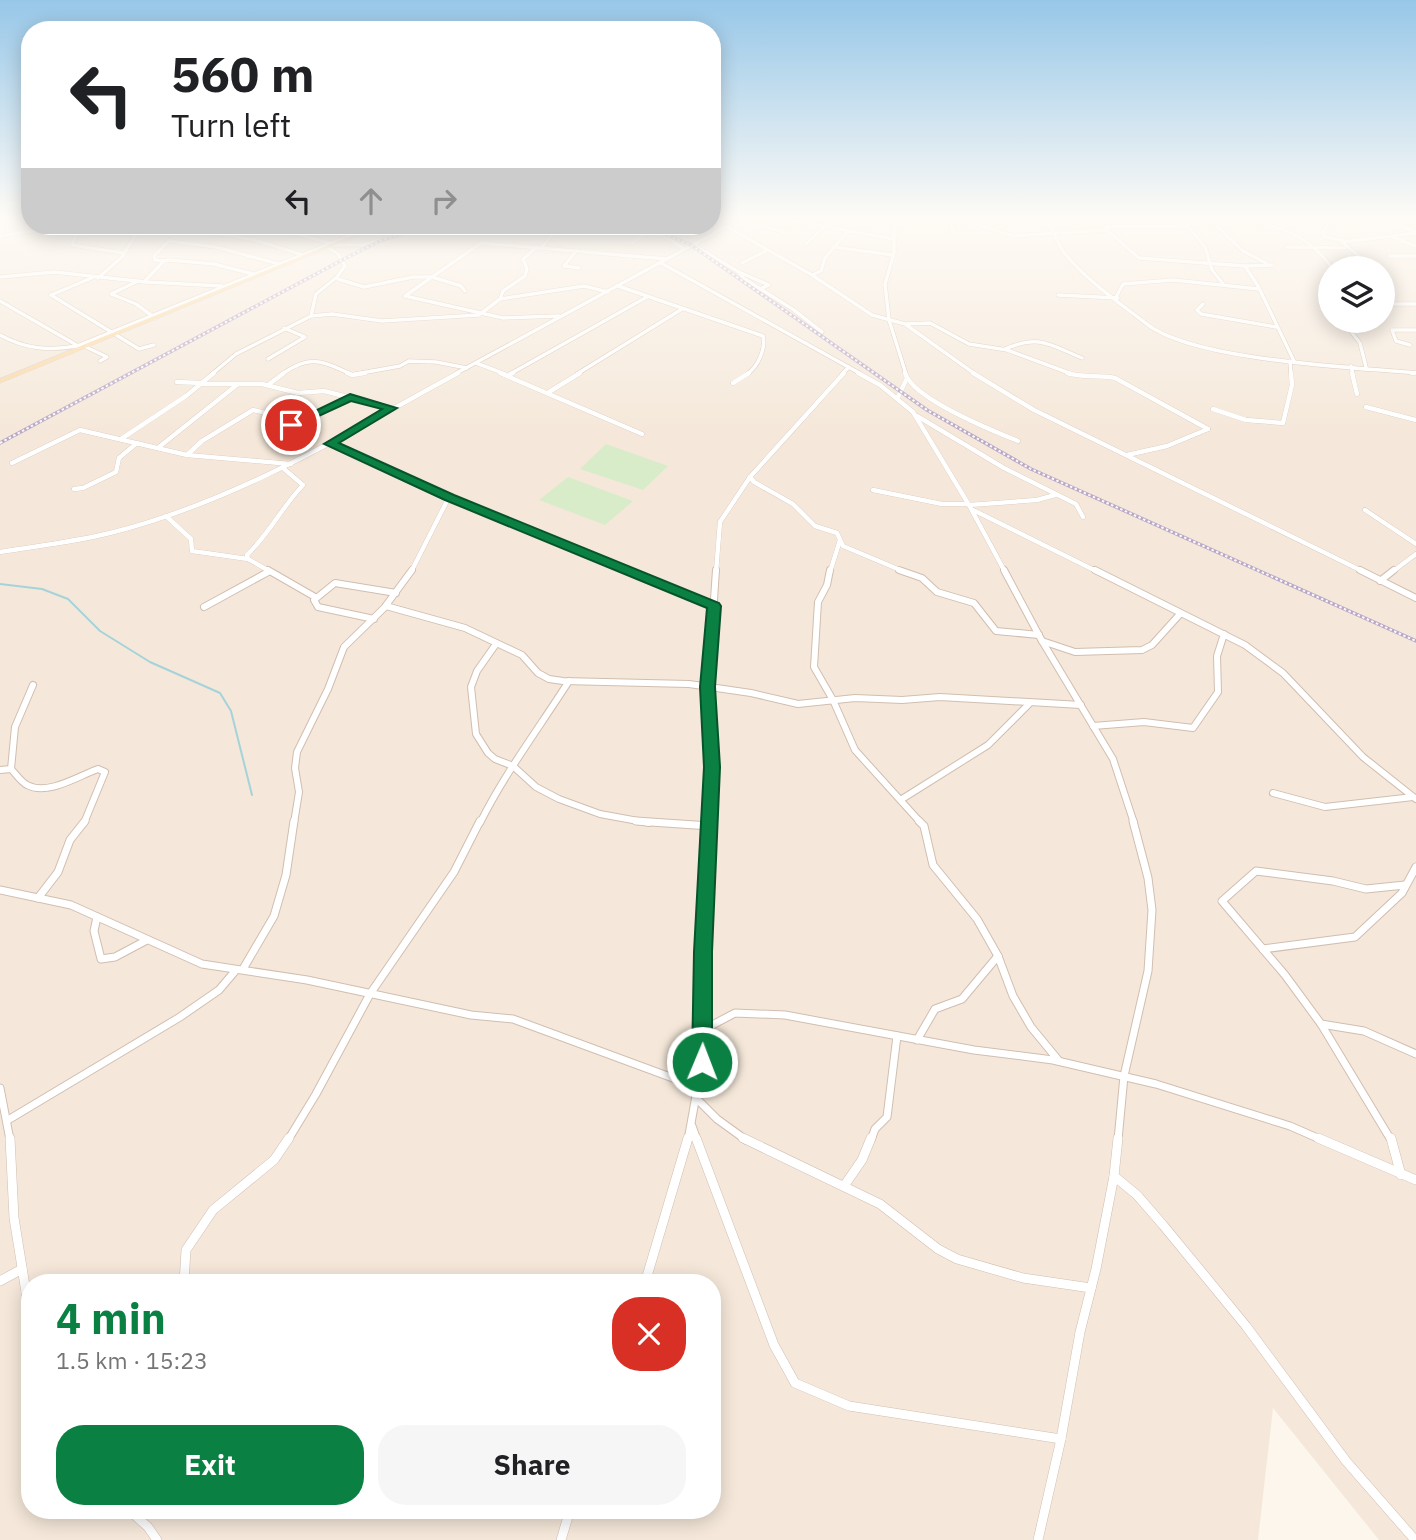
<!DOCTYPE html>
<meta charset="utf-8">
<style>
body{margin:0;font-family:"IBM Plex Sans",sans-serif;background:#f6f6f6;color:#202124;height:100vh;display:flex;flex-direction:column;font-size:26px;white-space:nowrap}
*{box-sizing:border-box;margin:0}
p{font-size:23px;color:#757577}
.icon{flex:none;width:38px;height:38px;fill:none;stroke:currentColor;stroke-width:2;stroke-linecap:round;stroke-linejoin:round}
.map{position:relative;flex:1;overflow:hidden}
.sheet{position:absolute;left:21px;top:1274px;width:700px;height:245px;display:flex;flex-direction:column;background:#fff;border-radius:28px;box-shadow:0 4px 18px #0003}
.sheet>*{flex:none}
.banner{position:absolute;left:21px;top:21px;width:700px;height:214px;border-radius:28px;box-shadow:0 4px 18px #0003;background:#fff;color:#202124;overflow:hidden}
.controls{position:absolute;left:1318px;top:256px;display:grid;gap:14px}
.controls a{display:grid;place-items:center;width:77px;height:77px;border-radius:50%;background:#fff;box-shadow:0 4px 18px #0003;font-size:35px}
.pin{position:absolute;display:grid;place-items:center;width:60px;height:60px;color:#fff;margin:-30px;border:4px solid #fff;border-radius:50%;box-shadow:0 2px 7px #0007}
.me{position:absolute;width:77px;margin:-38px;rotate:1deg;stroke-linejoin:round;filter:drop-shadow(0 0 5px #0008)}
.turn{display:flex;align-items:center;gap:24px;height:147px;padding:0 35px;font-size:32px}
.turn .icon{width:91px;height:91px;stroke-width:2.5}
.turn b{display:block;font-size:49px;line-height:60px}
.lanes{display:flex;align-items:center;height:66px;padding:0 35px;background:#0003;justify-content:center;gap:35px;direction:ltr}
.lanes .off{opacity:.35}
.round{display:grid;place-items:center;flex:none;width:74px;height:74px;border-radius:28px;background:#f6f6f6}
.headline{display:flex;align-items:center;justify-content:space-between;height:119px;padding:0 35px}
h1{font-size:42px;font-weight:700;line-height:52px;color:#0b8043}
.action{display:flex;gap:14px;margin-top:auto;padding:14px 35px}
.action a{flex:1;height:80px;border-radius:28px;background:#0b8043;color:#fff;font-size:28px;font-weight:700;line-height:80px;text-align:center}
.action a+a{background:#f6f6f6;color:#202124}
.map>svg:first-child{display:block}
.residential{fill:#f5e8da;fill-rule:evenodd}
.green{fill:#d8ecc9}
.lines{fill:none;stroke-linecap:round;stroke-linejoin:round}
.stream{stroke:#a5d3da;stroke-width:2}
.street-far4-casing{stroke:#d1beb0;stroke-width:4.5}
.street-far3-casing{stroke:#d1beb0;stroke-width:5}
.street-far2-casing{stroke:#d1beb0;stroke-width:8}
.street-far1-casing{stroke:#d1beb0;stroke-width:9}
.street-casing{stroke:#d1beb0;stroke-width:10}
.primary-casing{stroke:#dad1cd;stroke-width:1}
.street-far4{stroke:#fff;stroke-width:3.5}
.street-far3{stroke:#fff;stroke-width:4.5}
.street-far2{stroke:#fff;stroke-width:6}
.street-far1{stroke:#fff;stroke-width:7}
.street{stroke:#fff;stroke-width:9}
.primary{fill:#fbd9a5;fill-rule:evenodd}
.rail-casing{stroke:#b9a8c9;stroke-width:3.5}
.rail{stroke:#fffaf3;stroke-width:2;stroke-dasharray:2.5;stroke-linecap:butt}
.route{fill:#0b8043;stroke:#07532c;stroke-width:2}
</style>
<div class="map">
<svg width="1416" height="1540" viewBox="0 0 1416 1540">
<rect width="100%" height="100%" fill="#fdf6ec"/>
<path class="residential" d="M0,217H30V226H712V217H1416V1540H1379L1273,1408L1258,1540H0ZM1330,268H1382V320H1330ZM30,1283H712V1510H30Z"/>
<g class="green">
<polygon points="606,444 668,466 643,490 580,469"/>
<polygon points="568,477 633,501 605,525 539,500"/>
</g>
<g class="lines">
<polyline class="stream" points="0,584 42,589 68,599 100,631 150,662 220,693 231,711 252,795"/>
<defs>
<g id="street-far4">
<polyline points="773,217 893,239"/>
<polyline points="900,217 894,230 894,253 885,284 889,320 906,374"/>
<polyline points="949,217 953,233"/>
<polyline points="974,217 978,225 1014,236 1107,230 1104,228 1115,226 1188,227"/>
<path d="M1040,217C1059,232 1052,236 1063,251C1083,278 1122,305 1148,325C1197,361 1352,367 1416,373"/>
<polyline points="1180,217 1205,247 1212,270 1224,285"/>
<polyline points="1207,217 1243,251 1266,263"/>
<path d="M1232,217C1275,226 1305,230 1332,268"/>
<polyline points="1314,217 1330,222 1343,217"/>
<polyline points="1378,217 1416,232"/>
<polyline points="712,218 723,220"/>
<polyline points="740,219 786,233"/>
<polyline points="0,222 3,228 0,234"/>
<polyline points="949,222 976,224"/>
<polyline points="1330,222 1322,232 1325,237 1344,241"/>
<polyline points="79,226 72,245 123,253"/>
<polyline points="266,226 330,243"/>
<polyline points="333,226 358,231"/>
<polyline points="638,226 665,236 684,249"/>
<polyline points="726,226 812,275 872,315 905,324 975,374"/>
<polyline points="1107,230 1139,258 1245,266 1272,265"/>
<polyline points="214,233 255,240 303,255"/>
<polyline points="586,233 598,226"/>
<polyline points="78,234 181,232"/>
<polyline points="0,236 65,226"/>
<polyline points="1392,237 1416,246"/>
<polyline points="169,241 216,247 279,264"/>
<polyline points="632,243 650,230"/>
<polyline points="692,244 739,272 743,278 794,310 822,332"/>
<polyline points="806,244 835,217"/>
<polyline points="332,245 363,245 423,226"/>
<polyline points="542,247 552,235 555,226"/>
<polyline points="833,247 893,255"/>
<polyline points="1287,247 1345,248"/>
<polyline points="577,250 564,266 579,268"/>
<polyline points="1389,256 1416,256"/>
<polyline points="164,261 155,260 154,256 170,240"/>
<polyline points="661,263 861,374"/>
<polyline points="742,263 768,250"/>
<polyline points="1245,266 1258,286 1294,361"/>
<polyline points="1373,268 1342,242 1416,233"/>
<polyline points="739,272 769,285 760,289"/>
<polyline points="812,275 821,271 825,258 848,231"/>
<polyline points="1382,275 1384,277"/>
<polyline points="0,277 54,272 146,282 222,286"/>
<polyline points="98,278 122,257 141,226"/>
<polyline points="338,279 364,287 413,277 432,277 481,243 667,259"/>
<polyline points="138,281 111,294 136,304 155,318"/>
<polyline points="144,282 164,261 169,260 214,264 253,274"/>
<path d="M618,286L763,336C766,348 758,367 747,374"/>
<polyline points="465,291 461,286 432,277 405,296 503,318 559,316"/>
<polyline points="51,295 139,349 154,345"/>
<polyline points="51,295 94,277"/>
<polyline points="1058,295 1118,298"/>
<polyline points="1116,297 1123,284 1173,280 1259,289"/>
<polyline points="500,299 584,286 608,292"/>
<polyline points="0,301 80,347"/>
<polyline points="1203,304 1197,310 1201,314 1276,327"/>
<polyline points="1382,304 1416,304"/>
<polyline points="311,316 332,314 382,321 479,315 500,299 503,291 525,276 527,269 523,259 537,247"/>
<polyline points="1342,320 1360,343 1366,367"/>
<polyline points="906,324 930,323 969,344 1007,350 1072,374"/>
<path d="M0,335C25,349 49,351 77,346L374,226"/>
<polyline points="1410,345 1396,341 1392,330 1416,330"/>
<polyline points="86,347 107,357 100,361"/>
<path d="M1005,349C1040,334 1050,345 1082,358"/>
<polyline points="268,359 305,337 284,328"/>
<polyline points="1290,361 1291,374"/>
<polyline points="476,363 505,374"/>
<polyline points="1351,366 1353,374"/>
<polyline points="212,374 236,354 311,316 316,294 337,277 345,266 338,254 327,247"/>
<path d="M282,374C311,354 321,361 351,374"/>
<polyline points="356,374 400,366 409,361 436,362 467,368"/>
<polyline points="455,374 744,217"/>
<polyline points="510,374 647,297"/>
<polyline points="577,374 682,309"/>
<polyline points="842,374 849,367"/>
</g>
<g id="street-far3">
<polyline points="347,373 352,375 365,373"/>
<polyline points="500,373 642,434"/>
<polyline points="858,373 880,385 913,412 969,505 1005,572"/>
<path d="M905,373C913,399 993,431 1018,441"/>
<polyline points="973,373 1034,410 1364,572"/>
<path d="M1067,373C1083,378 1099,375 1115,378L1208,429"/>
<polyline points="1352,373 1357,394"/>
<polyline points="1412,373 1416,373"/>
<polyline points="507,376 513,373"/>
<polyline points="177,382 202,383"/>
<polyline points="733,383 749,373"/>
<polyline points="200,384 262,384 298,393 324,391 391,408"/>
<polyline points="268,385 284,373"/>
<polyline points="549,392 580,373"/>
<polyline points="898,397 907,378"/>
<polyline points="1366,407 1416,420"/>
<polyline points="1213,409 1246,420 1283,423 1292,385 1291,373"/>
<polyline points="917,416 1004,468 1076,504 1083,517"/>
<polyline points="121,439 186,396 214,373"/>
<polyline points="330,444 449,497 632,572"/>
<polyline points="159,447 238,384"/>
<polyline points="187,455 202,441 253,410 271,414 292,425 349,398"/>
<polyline points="1127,455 1167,446 1208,429"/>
<polyline points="12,463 80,430 187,455 291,464"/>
<polyline points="750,477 754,482 793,504 815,526 837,533 843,546 905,572"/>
<polyline points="74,489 83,488 116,472 119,458 137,443"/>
<polyline points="873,490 942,504 968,504"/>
<polyline points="969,505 1037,500 1055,495"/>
<polyline points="973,510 1098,572"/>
<polyline points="1365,510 1416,544"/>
<polyline points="166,516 191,539 192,551 248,559 271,572"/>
<path d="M0,552C36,546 74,542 110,533C235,502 346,434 458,373"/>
<path d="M248,559L247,555C269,534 282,507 303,485L284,469"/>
<polyline points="411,572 449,497"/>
<polyline points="716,572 720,522 750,477 844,373"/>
<polyline points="830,572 840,540"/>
<polyline points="1392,572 1416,554"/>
</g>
<g id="street-far2">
<polyline points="268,570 315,597"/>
<polyline points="628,570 714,606"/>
<polyline points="830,570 827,585 818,602 814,667 833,700 855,750 921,823"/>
<polyline points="899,570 922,578 937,592 974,603 996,631 1039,635"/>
<polyline points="1004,570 1042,641 1113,759 1134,823"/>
<polyline points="1095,570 1245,645 1283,673 1363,757 1416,799"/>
<polyline points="1360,570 1416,598"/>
<polyline points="1380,581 1394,570"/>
<polyline points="386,606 465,628 522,655 538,673 549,679 563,681 689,684 751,693 798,704 855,698 902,700 940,697 1081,705"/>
<polyline points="204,607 268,572"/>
<polyline points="374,619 318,607 314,600 335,583 396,593"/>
<polyline points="1042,641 1075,652 1142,650 1152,645 1180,614"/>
<polyline points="496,644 477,671 471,687 476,734 488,753 495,759 513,766 536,787 559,799 600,814 649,823"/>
<polyline points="1093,726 1144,722 1193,728 1218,692 1217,656 1224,634"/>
<path d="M11,769C16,774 20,781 27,785C48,796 78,776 98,769L105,772L84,823"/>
<polyline points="11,769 15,727 33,685"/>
<polyline points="0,770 11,769"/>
<polyline points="1273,793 1325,807 1413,797"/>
<polyline points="902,799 988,745 1029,704"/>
<polyline points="294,823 299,792 295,768 297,752 328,689 344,647 384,608 412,570"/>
<path d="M480,823C505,773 539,728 569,681"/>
<polyline points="709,823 712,767 708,687 716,570"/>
</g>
<g id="street-far1">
<polyline points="636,821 710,826"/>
<polyline points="919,821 924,826 933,865 977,919 998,956 1013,996 1031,1027 1059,1061"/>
<polyline points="0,890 71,905 202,964 307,980 471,1015 513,1019 681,1081 698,1095"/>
<polyline points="38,898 58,872 70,840 85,821"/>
<polyline points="97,917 94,931 101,959 115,957 147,940"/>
<polyline points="1263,949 1355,937 1402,893 1416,867"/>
<polyline points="243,969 274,916 286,875 294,821"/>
<polyline points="1321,1024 1364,1031 1416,1054"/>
<polyline points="703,1030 735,1013 785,1015 974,1050 1053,1060 1156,1084 1290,1126 1322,1140"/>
<polyline points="917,1040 935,1009 962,999 998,956"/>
<polyline points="681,1081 701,1071"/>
<polyline points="0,1088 10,1140"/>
<polyline points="697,1099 717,1119 746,1140"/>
<polyline points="8,1120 180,1017 219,990 236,970"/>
<polyline points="692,1126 697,1140"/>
<polyline points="288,1140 316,1094 370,994 454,872 480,821"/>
<polyline points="688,1140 702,1062 703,952 709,821"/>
<polyline points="871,1140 875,1129 887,1117 897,1036"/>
<polyline points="1118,1140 1124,1076 1148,971 1152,910 1148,878 1133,821"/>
<polyline points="1391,1140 1321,1024 1285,975 1222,901 1256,871 1333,881 1366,889 1405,885"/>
</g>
<g id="street">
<polyline points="10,1138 14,1218 26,1292 30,1293"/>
<polyline points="696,1138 774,1345 795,1383 849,1406 1061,1439"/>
<polyline points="743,1138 880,1204 938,1249 957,1259 1023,1278 1091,1288"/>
<polyline points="1318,1138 1416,1180"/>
<polyline points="1391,1138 1401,1175"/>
<polyline points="1114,1176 1137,1195 1163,1225 1246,1326 1346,1461 1415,1540"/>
<polyline points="844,1186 862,1160 871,1138"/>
<polyline points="0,1281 22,1269"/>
<polyline points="184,1283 186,1250 213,1210 274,1160 289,1138"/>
<polyline points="645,1283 688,1138"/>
<polyline points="26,1292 30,1354"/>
<polyline points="129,1510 148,1527 157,1540"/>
<polyline points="561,1540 570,1510"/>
<polyline points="1038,1540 1061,1439 1080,1332 1096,1269 1114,1176 1118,1138"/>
</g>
<polygon id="primary" points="375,226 382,226 0,383 0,379"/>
</defs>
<use href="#street-far4" class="street-far4-casing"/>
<use href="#street-far3" class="street-far3-casing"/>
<use href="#street-far2" class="street-far2-casing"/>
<use href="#street-far1" class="street-far1-casing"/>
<use href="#street" class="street-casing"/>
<use href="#primary" class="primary-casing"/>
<use href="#street-far4" class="street-far4"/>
<use href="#street-far3" class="street-far3"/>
<use href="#street-far2" class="street-far2"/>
<use href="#street-far1" class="street-far1"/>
<use href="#street" class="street"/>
<use href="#primary" class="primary"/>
<defs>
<g id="rail">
<polyline points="645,226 691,245 927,410 1031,469 1416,641"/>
<polyline points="0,443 344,259 382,240 428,226"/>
</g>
</defs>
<use href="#rail" class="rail-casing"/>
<use href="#rail" class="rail"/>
</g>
<linearGradient id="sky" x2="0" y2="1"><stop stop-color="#97c7e8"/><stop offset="0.5" stop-color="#fefbf6"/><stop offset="1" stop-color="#fefbf6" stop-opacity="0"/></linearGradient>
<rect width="1416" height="433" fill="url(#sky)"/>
<polygon class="route" points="350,394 397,408 339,443 454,495 719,603 721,606 715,687 720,767 712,952 712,1062 709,1068 702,1071 695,1068 692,1062 694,952 704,767 700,687 707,608 445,500 324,444 382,409 351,401 295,427 286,425"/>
</svg>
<div class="controls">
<a><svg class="icon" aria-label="layers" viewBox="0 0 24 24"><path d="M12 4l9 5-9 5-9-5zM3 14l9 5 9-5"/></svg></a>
</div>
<div class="pin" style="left:291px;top:425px;background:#d93025"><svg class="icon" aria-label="arrive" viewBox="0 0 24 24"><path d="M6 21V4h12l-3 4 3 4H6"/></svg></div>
<svg class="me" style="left:702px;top:1062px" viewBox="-20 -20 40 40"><circle r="17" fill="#0b8043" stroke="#fff" stroke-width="3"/><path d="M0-11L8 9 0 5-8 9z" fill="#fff"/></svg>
<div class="banner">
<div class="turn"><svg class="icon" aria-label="left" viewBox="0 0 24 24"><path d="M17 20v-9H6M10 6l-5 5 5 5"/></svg><div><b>560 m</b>Turn left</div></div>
<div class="lanes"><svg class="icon" aria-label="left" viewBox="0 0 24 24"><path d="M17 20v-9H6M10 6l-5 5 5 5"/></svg><svg class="icon off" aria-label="ahead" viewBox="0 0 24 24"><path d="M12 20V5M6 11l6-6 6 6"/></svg><svg class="icon off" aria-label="right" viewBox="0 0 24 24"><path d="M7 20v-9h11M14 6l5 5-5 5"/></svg></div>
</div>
<section class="sheet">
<div class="headline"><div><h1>4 min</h1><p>1.5 km · 15:23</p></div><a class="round" style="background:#d93025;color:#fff"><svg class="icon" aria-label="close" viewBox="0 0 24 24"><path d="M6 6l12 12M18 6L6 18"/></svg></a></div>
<div class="action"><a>Exit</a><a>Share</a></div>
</section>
</div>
